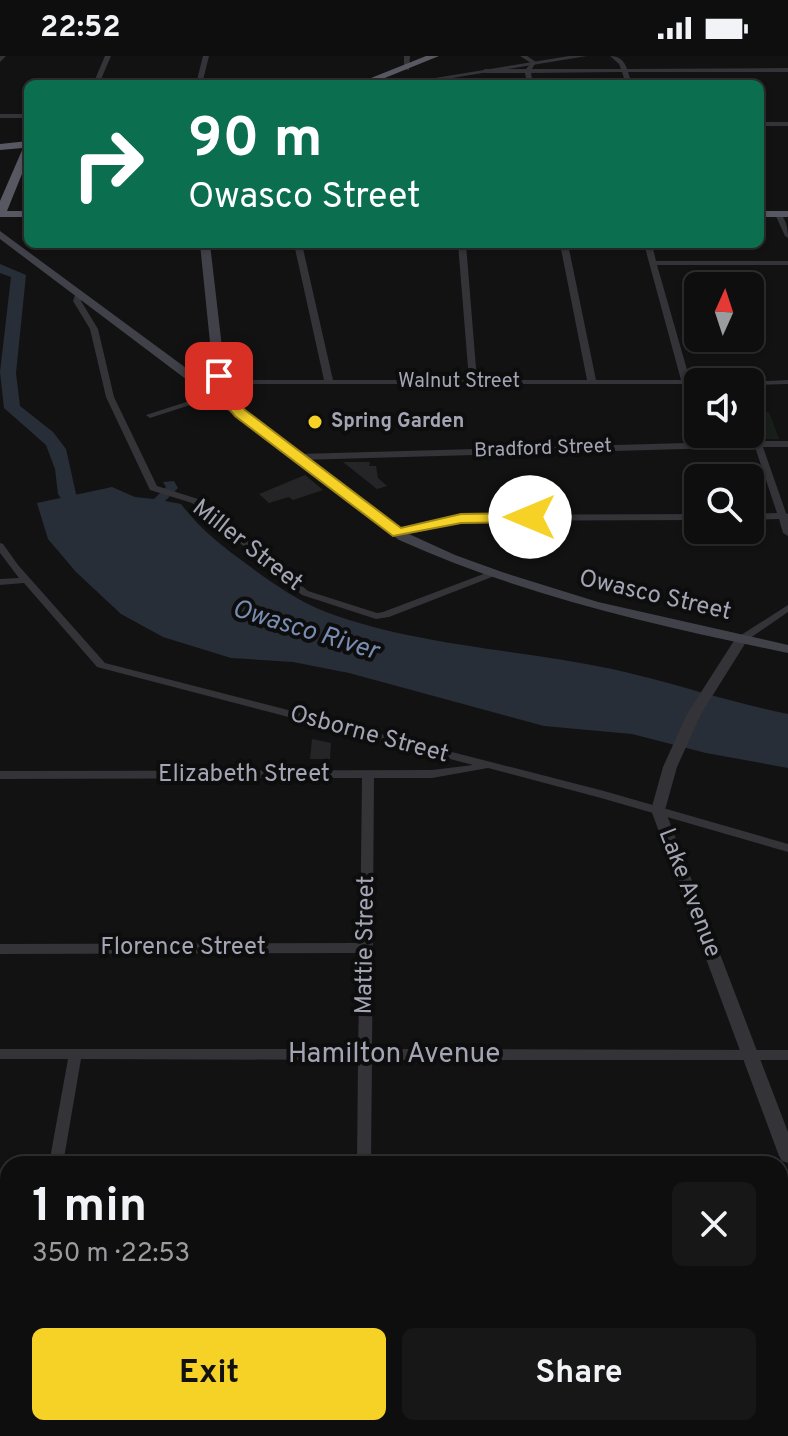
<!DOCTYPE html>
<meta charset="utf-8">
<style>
body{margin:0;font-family:Overpass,sans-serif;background:#171717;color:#f1f3f6;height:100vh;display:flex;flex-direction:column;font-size:30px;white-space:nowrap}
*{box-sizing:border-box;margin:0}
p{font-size:26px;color:#9b9c9e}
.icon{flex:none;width:44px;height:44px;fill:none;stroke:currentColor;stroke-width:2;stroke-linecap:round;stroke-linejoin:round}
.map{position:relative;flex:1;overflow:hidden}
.side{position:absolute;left:0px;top:1100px;width:788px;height:280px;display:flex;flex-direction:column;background:#0e0e0e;border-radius:24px 24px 0 0;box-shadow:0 2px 6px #0004,0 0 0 2px #2e2e2e}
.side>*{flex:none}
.hud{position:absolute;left:24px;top:24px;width:740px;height:168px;border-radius:12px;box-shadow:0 2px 6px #0004,0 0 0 2px #2e2e2e;background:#0b6e4f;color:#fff;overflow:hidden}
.needle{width:52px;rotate:3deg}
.tools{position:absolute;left:684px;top:216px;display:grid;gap:16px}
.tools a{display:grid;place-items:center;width:80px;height:80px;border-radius:12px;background:#0e0e0e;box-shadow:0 2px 6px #0004,0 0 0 2px #2e2e2e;font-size:40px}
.pin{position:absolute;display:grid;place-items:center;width:68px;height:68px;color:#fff;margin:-34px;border-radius:16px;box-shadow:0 4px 12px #0006}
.me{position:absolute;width:88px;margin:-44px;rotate:270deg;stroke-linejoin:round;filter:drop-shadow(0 0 6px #0008)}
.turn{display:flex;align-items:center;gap:28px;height:168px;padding:0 32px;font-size:36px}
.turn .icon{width:104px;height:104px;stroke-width:2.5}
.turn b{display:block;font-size:56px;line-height:68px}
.round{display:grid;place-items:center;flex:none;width:84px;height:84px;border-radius:12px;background:#171717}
.headline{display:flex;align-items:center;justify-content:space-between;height:136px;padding:0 32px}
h1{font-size:48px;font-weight:700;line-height:60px}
.cta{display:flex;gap:16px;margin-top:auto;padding:16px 32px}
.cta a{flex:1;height:92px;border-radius:12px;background:#f6d227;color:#111;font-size:32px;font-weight:700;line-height:92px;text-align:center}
.cta a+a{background:#171717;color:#f1f3f6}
.status{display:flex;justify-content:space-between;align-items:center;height:56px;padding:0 40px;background:#0e0e0e;direction:ltr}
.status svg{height:22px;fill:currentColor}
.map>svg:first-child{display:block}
.green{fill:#181e1a}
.water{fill:#282e37}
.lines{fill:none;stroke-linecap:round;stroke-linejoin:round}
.river{fill:#282e37;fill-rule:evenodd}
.building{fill:#252527}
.minor{fill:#333338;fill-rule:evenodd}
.tertiary{fill:#333338;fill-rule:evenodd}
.secondary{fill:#414149;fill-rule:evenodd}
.trunk{fill:#575861;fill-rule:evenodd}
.route{fill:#f6d227;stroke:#a08819;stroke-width:2}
.poi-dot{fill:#f6d227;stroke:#0d0d0e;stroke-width:3}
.labels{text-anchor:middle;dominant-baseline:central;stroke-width:8;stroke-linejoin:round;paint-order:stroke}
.far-street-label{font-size:20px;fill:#a3a5b4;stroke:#0d0d0e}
.far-poi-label{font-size:20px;font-weight:bold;fill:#a3a5b4;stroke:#0d0d0e;text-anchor:start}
.street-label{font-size:24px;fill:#a3a5b4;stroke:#0d0d0e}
.water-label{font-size:26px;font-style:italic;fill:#788db1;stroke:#0d0d0e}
.near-street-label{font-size:28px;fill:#a3a5b4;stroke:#0d0d0e}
</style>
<div class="status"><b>22:52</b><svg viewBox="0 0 49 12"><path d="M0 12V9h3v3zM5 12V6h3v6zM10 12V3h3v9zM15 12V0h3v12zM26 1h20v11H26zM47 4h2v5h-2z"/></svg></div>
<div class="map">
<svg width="788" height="1380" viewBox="0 0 788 1380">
<rect width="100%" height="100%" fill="#121213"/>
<polygon class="green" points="750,356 769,356 779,383 711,383 709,378 750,378"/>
<path class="water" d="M174,425L178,432L165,445L181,448C200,473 223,491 248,509C272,527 298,545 326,556C417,590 517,593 612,613C671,626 728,646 788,658V712L706,697L632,678L544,670L349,617L293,606L231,602L163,581L121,558L76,516L48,483L37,447L112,431L135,441L154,443L166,431L163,426Z"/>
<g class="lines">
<polygon class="river" points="0,208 26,219 16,317 20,350 53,376 66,393 76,438 95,463 93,467 79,467 58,438 55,413 46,389 4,352 0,316 11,221 0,217"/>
</g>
<g class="building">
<polygon points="343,406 370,406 369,410 376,410 378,422 387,430 377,433"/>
<polygon points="305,419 323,434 293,444 289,441 269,447 259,438"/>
<polygon points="312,683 331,687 330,703 310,703"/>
</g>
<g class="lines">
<g class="minor">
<polygon points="0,0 6,0 0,6"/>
<polygon points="105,0 111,0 99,28 93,28"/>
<polygon points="203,0 209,0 202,28 196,28"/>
<polygon points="404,0 410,0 409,14 404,13"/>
<path d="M520,0H527L536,6L532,13H621L619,8L610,0C619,0 624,4 627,13L788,12V16H628L632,28H626L622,16L531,17L533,28H527L525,17H485L482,15L485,13H526L531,7Z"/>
<rect x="0" y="58" width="28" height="4"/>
<rect x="760" y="66" width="28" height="4"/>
<path d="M778,156C786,161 788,173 788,182L785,180L775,158Z"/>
<polygon points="294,188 302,188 333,324 469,324 458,188 466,188 477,324 587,324 560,188 568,188 596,324 681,324 644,188 652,188 656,205 788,205 788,209 657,209 690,324 698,324 702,326 698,326 698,328 691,328 698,354 698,372 694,369 683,328 217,328 216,326 220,324 324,324"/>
<polygon points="76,236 83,238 81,245 98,273 114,341 157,430 198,443 308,535 377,557 383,556 486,517 492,517 494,519 492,521 389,561 376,563 302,539 192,447 150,434 106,341 90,273 73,245"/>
<polygon points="788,324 788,328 750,329 750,326 747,326"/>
<polygon points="214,337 220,337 221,339 153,361 150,362 146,359"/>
<polygon points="758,385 788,385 788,391 763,391 786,457 788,458 788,480 783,477 779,463 750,464 750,458 777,457 755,391 299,404 295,401 299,398"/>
<polygon points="698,458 698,464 474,465 399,480 394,477 399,474 474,459"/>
<polygon points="0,487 3,488 18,509 105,607 604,735 788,788 788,796 601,742 488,712 432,722 374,722 372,993 788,994 788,1004 372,1004 371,1108 357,1108 358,1004 81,1003 63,1108 49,1108 68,1003 0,1003 0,993 358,993 360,897 0,898 0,888 360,887 362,722 0,723 0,715 432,714 473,709 97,611 24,527 0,529 0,523 19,522 0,497"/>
<polygon points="788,549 788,556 746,585 738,585 737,583 738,581"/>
<polygon points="8,1365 8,1372 18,1372 17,1380 1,1380 4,1367"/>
<rect x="354" y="1372" width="16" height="8"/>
</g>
<g class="tertiary">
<polygon points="569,0 587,0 416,28 398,28"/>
<polygon points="742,579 748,583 701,658 677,711 665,754 788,1076 788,1107 782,1105 779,1100 651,754 663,711 687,658 737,580"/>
</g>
<path class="secondary" d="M0,175L220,337L214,326L200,188H210L226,326L237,347L236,349L409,478L455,499L502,516L598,546L788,589V597C655,569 524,540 399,484L0,183Z"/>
<g class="trunk">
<polygon points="426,0 439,0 370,28 356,28"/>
<polygon points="28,85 28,103 7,155 28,155 28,161 0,161 0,145 23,92 0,94 0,88"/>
<rect x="760" y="155" width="28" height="6"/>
</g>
</g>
<polygon class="route" points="219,316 226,320 230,335 245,354 401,472 461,458 530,457 537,461 530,466 461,467 393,480 235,360 216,336 213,320"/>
<circle class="poi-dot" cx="315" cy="366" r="8"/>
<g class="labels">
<g class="far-street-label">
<text x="459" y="326">Walnut Street</text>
<text transform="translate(543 393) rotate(-2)">Bradford Street</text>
</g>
<g class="far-poi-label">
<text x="331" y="366">Spring Garden</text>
</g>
<g class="street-label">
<text transform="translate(247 490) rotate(38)">Miller Street</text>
<text transform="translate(655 540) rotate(13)">Owasco Street</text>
<text transform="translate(369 679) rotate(15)">Osborne Street</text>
<text x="244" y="719">Elizabeth Street</text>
<text transform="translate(689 837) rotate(69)">Lake Avenue</text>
<text transform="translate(366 889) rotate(-89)">Mattie Street</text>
<text x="183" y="892">Florence Street</text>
</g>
<g class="water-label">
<text transform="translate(305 575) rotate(17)">Owasco River</text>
</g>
<g class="near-street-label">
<text x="394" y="999">Hamilton Avenue</text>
</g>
</g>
</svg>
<div class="tools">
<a><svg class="needle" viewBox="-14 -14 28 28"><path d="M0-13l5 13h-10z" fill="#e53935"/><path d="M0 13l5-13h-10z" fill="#9b9c9e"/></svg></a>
<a><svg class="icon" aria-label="sound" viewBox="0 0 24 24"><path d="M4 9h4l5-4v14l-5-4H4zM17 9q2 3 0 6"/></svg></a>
<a><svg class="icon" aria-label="search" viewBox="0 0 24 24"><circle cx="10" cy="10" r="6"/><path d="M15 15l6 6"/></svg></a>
</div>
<div class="pin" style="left:219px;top:320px;background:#d93025"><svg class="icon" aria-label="arrive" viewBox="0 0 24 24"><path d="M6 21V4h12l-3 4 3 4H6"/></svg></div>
<svg class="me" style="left:530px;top:461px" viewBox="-20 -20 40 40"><circle r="19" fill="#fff"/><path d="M0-13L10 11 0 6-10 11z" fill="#f6d227"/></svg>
<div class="hud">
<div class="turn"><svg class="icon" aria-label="right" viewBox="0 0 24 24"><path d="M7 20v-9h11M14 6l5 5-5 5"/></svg><div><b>90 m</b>Owasco Street</div></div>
</div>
<section class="side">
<div class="headline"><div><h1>1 min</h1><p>350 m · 22:53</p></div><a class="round"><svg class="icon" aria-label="close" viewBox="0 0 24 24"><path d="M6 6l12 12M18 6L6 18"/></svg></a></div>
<div class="cta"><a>Exit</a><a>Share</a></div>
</section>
</div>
